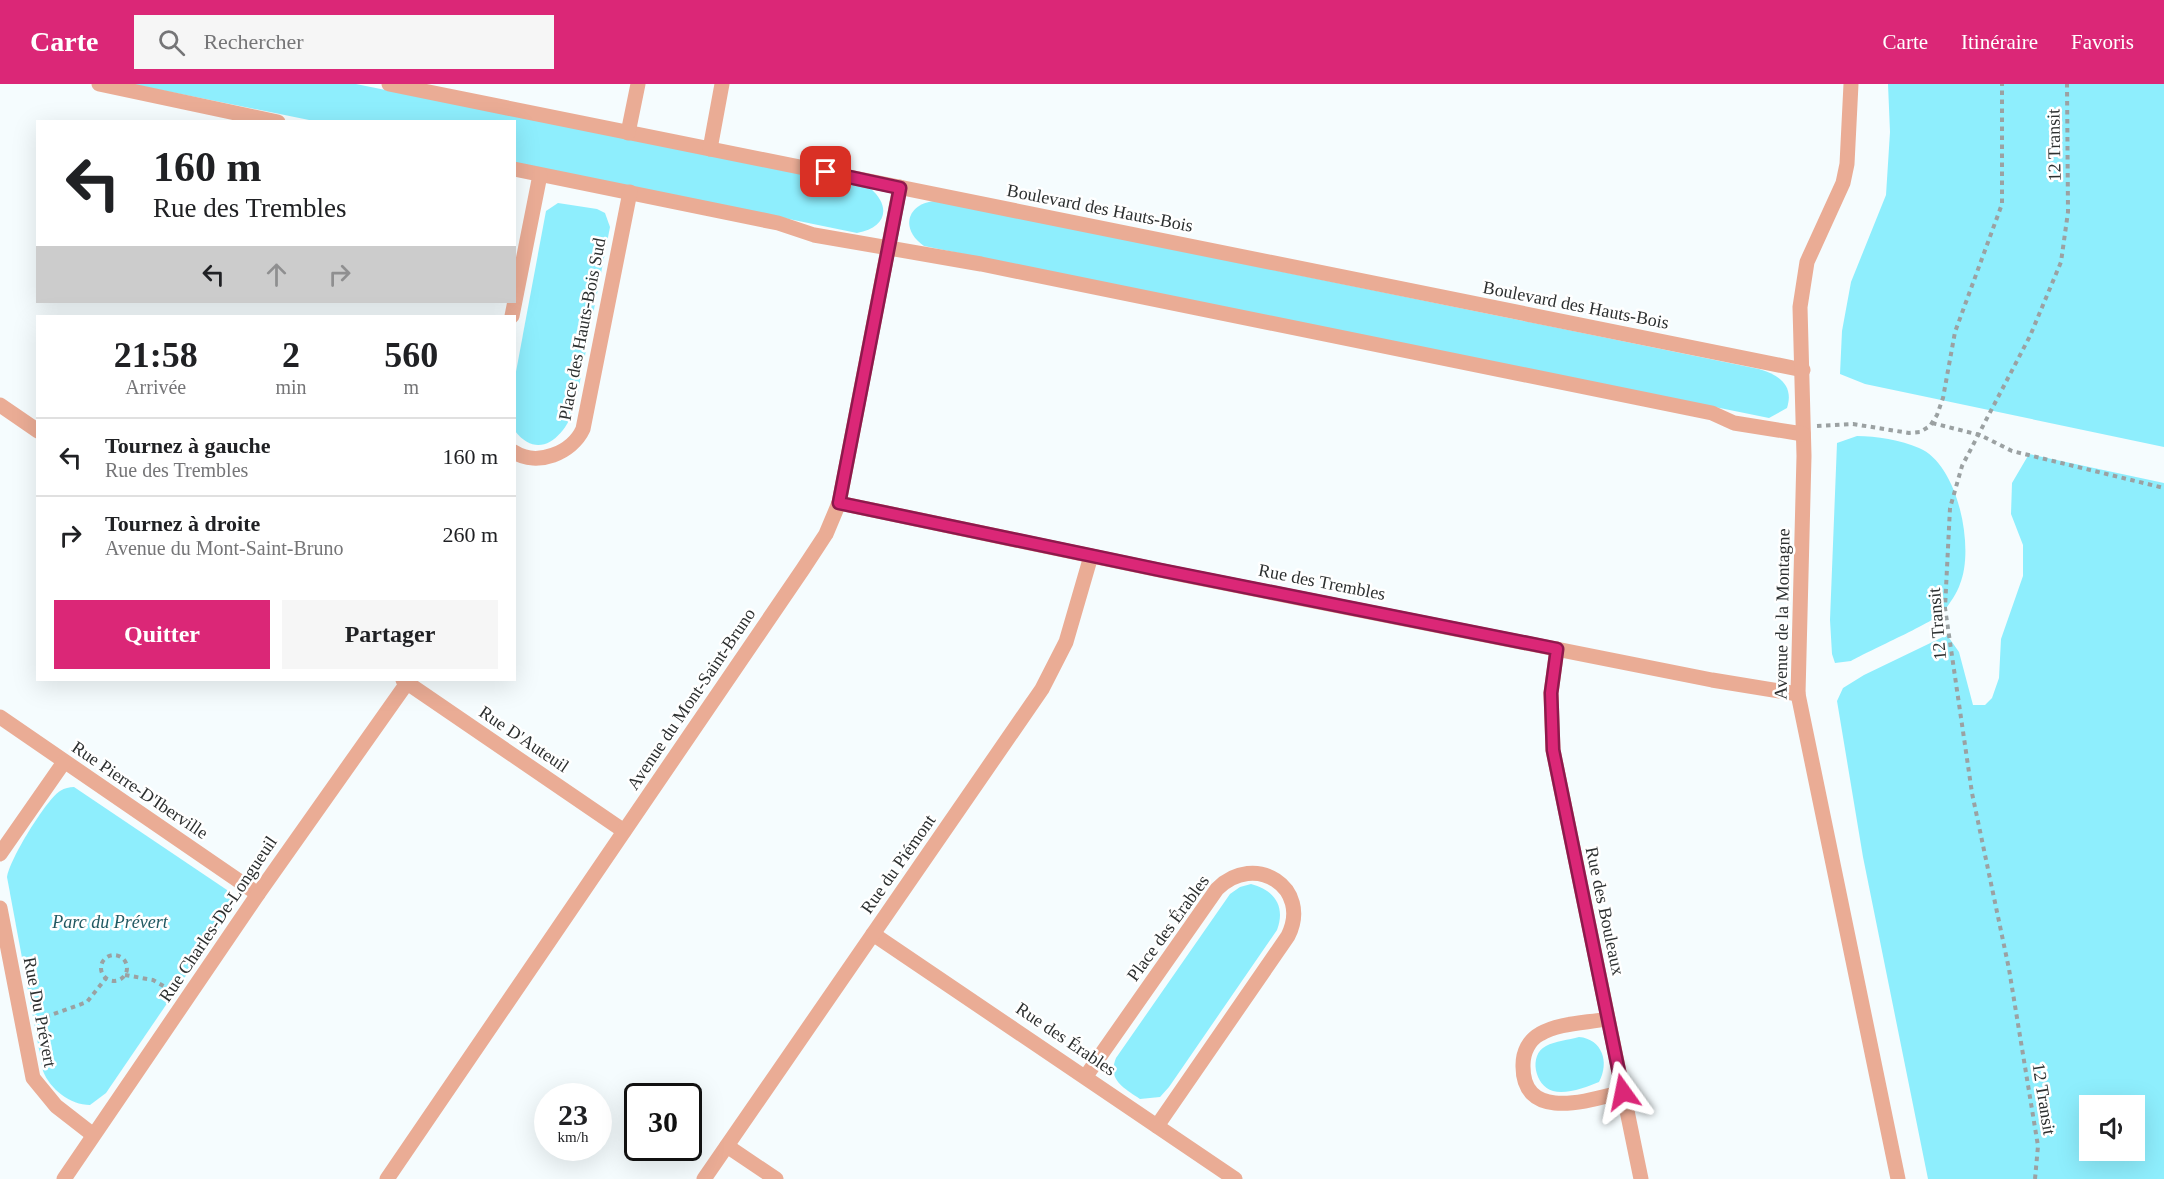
<!DOCTYPE html>
<html lang="fr">
<meta charset="utf-8">
<style>
body{margin:0;font-family:Georgia,serif;background:#f6f6f6;color:#202124;height:100vh;display:flex;flex-direction:column;font-size:22px;white-space:nowrap}
*{box-sizing:border-box;margin:0}
p{font-size:20px;color:#757577}
.icon{flex:none;width:33px;height:33px;fill:none;stroke:currentColor;stroke-width:2;stroke-linecap:round;stroke-linejoin:round}
.map{position:relative;flex:1;overflow:hidden}
.drawer{position:absolute;left:36px;top:231px;width:480px;height:366px;display:flex;flex-direction:column;background:#fff;border-radius:0px;box-shadow:0 6px 24px #0002}
.drawer>*{flex:none}
.banner{position:absolute;left:36px;top:36px;width:480px;height:183px;border-radius:0px;box-shadow:0 6px 24px #0002;background:#fff;color:#202124;overflow:hidden}
.fabs{position:absolute;left:2079px;top:1011px;display:grid;gap:12px}
.fabs a{display:grid;place-items:center;width:66px;height:66px;border-radius:0px;background:#fff;box-shadow:0 6px 24px #0002;font-size:30px}
.speed{position:absolute;left:534px;top:999px;display:flex;gap:12px;font-size:30px;font-weight:700;text-align:center}
.speed>*{display:grid;place-content:center;width:78px;height:78px;border-radius:50%;background:#fff;box-shadow:0 6px 24px #0002;line-height:1}
.speed small{font-size:15px;font-weight:400}
.speed .limit{border:3px solid #111;border-radius:9px;background:#fff;color:#111}
.pin{position:absolute;display:grid;place-items:center;width:51px;height:51px;color:#fff;margin:-26px;border-radius:12px;box-shadow:0 3px 9px #0006}
.me{position:absolute;width:66px;margin:-33px;rotate:348deg;stroke-linejoin:round;filter:drop-shadow(0 0 4px #0008)}
.turn{display:flex;align-items:center;gap:21px;height:126px;padding:0 18px;font-size:27px}
.turn .icon{width:78px;height:78px;stroke-width:2.5}
.turn b{display:block;font-size:42px;line-height:51px}
.lanes{display:flex;align-items:center;height:57px;padding:0 18px;background:#0003;justify-content:center;gap:30px;direction:ltr}
.lanes .off{opacity:.35}
.eta{display:flex;justify-content:space-evenly;align-items:center;height:102px;text-align:center}
.eta b{font-size:36px;font-weight:600;line-height:42px}
.button{display:flex;gap:12px;margin-top:auto;padding:12px 18px}
.button a{flex:1;height:69px;border-radius:0px;background:#db2777;color:#fff;font-size:24px;font-weight:600;line-height:69px;text-align:center}
.button a+a{background:#f6f6f6;color:#202124}
ul{padding:0;list-style:none}
li{display:flex;align-items:center;gap:18px;height:78px;padding:0 18px;border-top:2px solid #e0e0e0}
li div{flex:1}
li b{display:block;font-size:22px}
li em{font-style:normal}
header{display:flex;align-items:center;gap:36px;box-sizing:border-box;height:84px;padding:0 30px;background:#db2777;color:#fff}
header strong{font-size:28px}
nav{display:flex;gap:33px;margin-inline-start:auto;font-size:21px}
.search{width:420px;height:54px;background:#f6f6f6;display:flex;align-items:center;gap:15px;box-sizing:border-box;padding:0 21px;border-radius:0px;color:#757577;font-size:22px}
.map>svg:first-child{display:block}
.green{fill:#8eeefd;fill-rule:evenodd}
.lines{fill:none;stroke-linecap:round;stroke-linejoin:round}
.path{stroke:#9ba1a2;stroke-width:4;stroke-dasharray:4.5 4.5;stroke-linecap:butt}
.minor{stroke:#eaac95;stroke-width:15}
.route-casing{stroke:#8e194d;stroke-width:15}
.route{stroke:#db2777;stroke-width:10}
.labels{text-anchor:middle;dominant-baseline:central;stroke-width:5;stroke-linejoin:round;paint-order:stroke}
.street-label{font-size:18px;fill:#2d3030;stroke:#fff}
.park-label{font-size:18px;font-style:italic;fill:#215962;stroke:#fff}
</style>
<header>
<strong>Carte</strong>
<div class="search"><svg class="icon" aria-label="search" viewBox="0 0 24 24"><circle cx="10" cy="10" r="6"/><path d="M15 15l6 6"/></svg>Rechercher</div>
<nav><a>Carte</a><a>Itinéraire</a><a>Favoris</a></nav>
</header>
<div class="map">
<svg width="2164" height="1095" viewBox="0 0 2164 1095">
<rect width="100%" height="100%" fill="#f5fcfe"/>
<g class="green">
<path d="M131,0H356L870,104C892,123 886,144 857,149L515,79L514,38L314,37Z"/>
<polygon points="1888,0 2164,0 2164,363 1865,300 1840,290 1842,247 1851,198 1886,111 1890,48"/>
<path d="M936,117L1759,285C1780,291 1794,302 1787,324L1769,334L924,162C900,146 906,119 936,117Z"/>
<path d="M558,119L597,125L605,129L610,143L575,323C566,350 540,379 515,347V293L546,127Z"/>
<path d="M1857,352C1876,352 1901,356 1919,364C1958,380 1975,464 1960,500C1957,509 1950,519 1944,527C1937,537 1868,567 1851,577L1835,579L1832,570L1830,536L1837,359Z"/>
<path d="M2029,370L2164,399V1095H1928L1863,773L1837,617L1843,604L1864,591L1947,551L1959,568L1973,621H1985L1992,614L1999,594L2001,555L2023,492V461L2011,430L2012,399ZM2090,1022H2134V1066H2090Z"/>
<path d="M74,703L227,806L231,813L230,827L106,1009L90,1021C70,1021 50,1005 43,987L7,793C9,776 46,716 60,707C65,704 69,703 74,703Z"/>
<path d="M1251,800C1274,806 1286,822 1277,846L1169,1003L1160,1013L1140,1015C1124,1004 1107,996 1116,974L1230,810L1240,803Z"/>
<path d="M1579,953C1602,955 1610,978 1599,998C1587,1003 1566,1011 1553,1007C1535,1002 1528,971 1546,962C1555,957 1569,956 1579,953Z"/>
</g>
<g class="lines">
<g class="path">
<polyline points="1932,339 1980,351 2012,367 2164,404"/>
<polyline points="1817,342 1853,340 1909,349 1920,348 1930,342 1937,331 1943,314 1955,248 2002,120 2002,0"/>
<circle cx="114" cy="884" r="13"/>
<polyline points="125,891 153,896 174,908"/>
<polyline points="37,936 87,918 106,894"/>
<polyline points="2035,1095 2038,1062 2009,885 1972,709 1945,524 1950,424 1962,382 2030,252 2061,178 2068,128 2067,0"/>
</g>
<g class="minor">
<polyline points="99,0 278,38"/>
<polyline points="389,0 1803,286"/>
<polyline points="1851,0 1847,80 1843,99 1807,178 1800,223 1804,372 1798,610 1898,1095"/>
<polyline points="628,49 638,0"/>
<polyline points="710,65 722,0"/>
<polyline points="514,85 778,139 814,151 981,180 1712,329 1734,339 1803,350"/>
<polyline points="512,232 540,91"/>
<polyline points="0,321 38,347"/>
<path d="M514,368C537,383 572,369 583,345L630,108"/>
<polyline points="839,419 1183,491 1712,596 1798,610"/>
<polyline points="1557,565 1551,609 1553,666 1641,1095"/>
<polyline points="403,596 624,747"/>
<polyline points="0,633 258,810"/>
<polyline points="0,770 64,678"/>
<polyline points="0,824 33,994 56,1022 92,1050"/>
<polyline points="873,850 1235,1095"/>
<path d="M1607,935C1586,939 1558,939 1540,950C1529,956 1523,968 1523,981C1522,1039 1590,1016 1623,1008"/>
<path d="M1086,992L1217,805C1255,767 1312,804 1288,852L1157,1042"/>
<polyline points="727,1062 776,1095"/>
<polyline points="64,1095 258,810 407,599"/>
<polyline points="387,1095 803,485 826,450 839,419 900,103"/>
<polyline points="704,1095 1042,605 1066,558 1091,472"/>
</g>
</g>
<g class="lines">
<defs>
<polyline id="route" points="826,88 900,104 839,419 1160,486 1557,565 1551,609 1553,666 1623,1008"/>
</defs>
<use href="#route" class="route-casing"/>
<use href="#route" class="route"/>
</g>
<g class="labels">
<g class="street-label">
<text transform="translate(2054 61) rotate(-91)">12 Transit</text>
<text transform="translate(1100 124) rotate(11)">Boulevard des Hauts-Bois</text>
<text transform="translate(1576 221) rotate(11)">Boulevard des Hauts-Bois</text>
<text transform="translate(582 245) rotate(-79)">Place des Hauts-Bois Sud</text>
<text transform="translate(1322 498) rotate(11)">Rue des Trembles</text>
<text transform="translate(1782 530) rotate(-89)">Avenue de la Montagne</text>
<text transform="translate(1937 540) rotate(-95)">12 Transit</text>
<text transform="translate(691 615) rotate(-56)">Avenue du Mont-Saint-Bruno</text>
<text transform="translate(524 655) rotate(34)">Rue D'Auteuil</text>
<text transform="translate(140 706) rotate(34)">Rue Pierre-D'Iberville</text>
<text transform="translate(898 780) rotate(-55)">Rue du Piémont</text>
<text transform="translate(1605 827) rotate(78)">Rue des Bouleaux</text>
<text transform="translate(218 835) rotate(-56)">Rue Charles-De-Longueuil</text>
<text transform="translate(1168 844) rotate(-54)">Place des Érables</text>
<text transform="translate(40 928) rotate(79)">Rue Du Prévert</text>
<text transform="translate(1066 955) rotate(34)">Rue des Érables</text>
<text transform="translate(2044 1015) rotate(81)">12 Transit</text>
</g>
<g class="park-label">
<text x="110" y="838">Parc du Prévert</text>
</g>
</g>
</svg>
<div class="fabs">
<a><svg class="icon" aria-label="sound" viewBox="0 0 24 24"><path d="M4 9h4l5-4v14l-5-4H4zM17 9q2 3 0 6"/></svg></a>
</div>
<div class="speed"><div>23<small>km/h</small></div><div class="limit">30</div></div>
<div class="pin" style="left:826px;top:88px;background:#d93025"><svg class="icon" aria-label="arrive" viewBox="0 0 24 24"><path d="M6 21V4h12l-3 4 3 4H6"/></svg></div>
<svg class="me" style="left:1623px;top:1008px" viewBox="-20 -20 40 40"><path d="M0-17L14 15 0 8-14 15z" fill="#db2777" stroke="#fff" stroke-width="4"/></svg>
<div class="banner">
<div class="turn"><svg class="icon" aria-label="left" viewBox="0 0 24 24"><path d="M17 20v-9H6M10 6l-5 5 5 5"/></svg><div><b>160 m</b>Rue des Trembles</div></div>
<div class="lanes"><svg class="icon" aria-label="left" viewBox="0 0 24 24"><path d="M17 20v-9H6M10 6l-5 5 5 5"/></svg><svg class="icon off" aria-label="ahead" viewBox="0 0 24 24"><path d="M12 20V5M6 11l6-6 6 6"/></svg><svg class="icon off" aria-label="right" viewBox="0 0 24 24"><path d="M7 20v-9h11M14 6l5 5-5 5"/></svg></div>
</div>
<section class="drawer">
<div class="eta">
<div><b>21:58</b><p>Arrivée</p></div>
<div><b>2</b><p>min</p></div>
<div><b>560</b><p>m</p></div>
</div>
<ul>
<li><svg class="icon" aria-label="left" viewBox="0 0 24 24"><path d="M17 20v-9H6M10 6l-5 5 5 5"/></svg><div><b>Tournez à gauche</b><p>Rue des Trembles</p></div><em>160 m</em></li>
<li><svg class="icon" aria-label="right" viewBox="0 0 24 24"><path d="M7 20v-9h11M14 6l5 5-5 5"/></svg><div><b>Tournez à droite</b><p>Avenue du Mont-Saint-Bruno</p></div><em>260 m</em></li>
</ul>
<div class="button"><a>Quitter</a><a>Partager</a></div>
</section>
</div>
